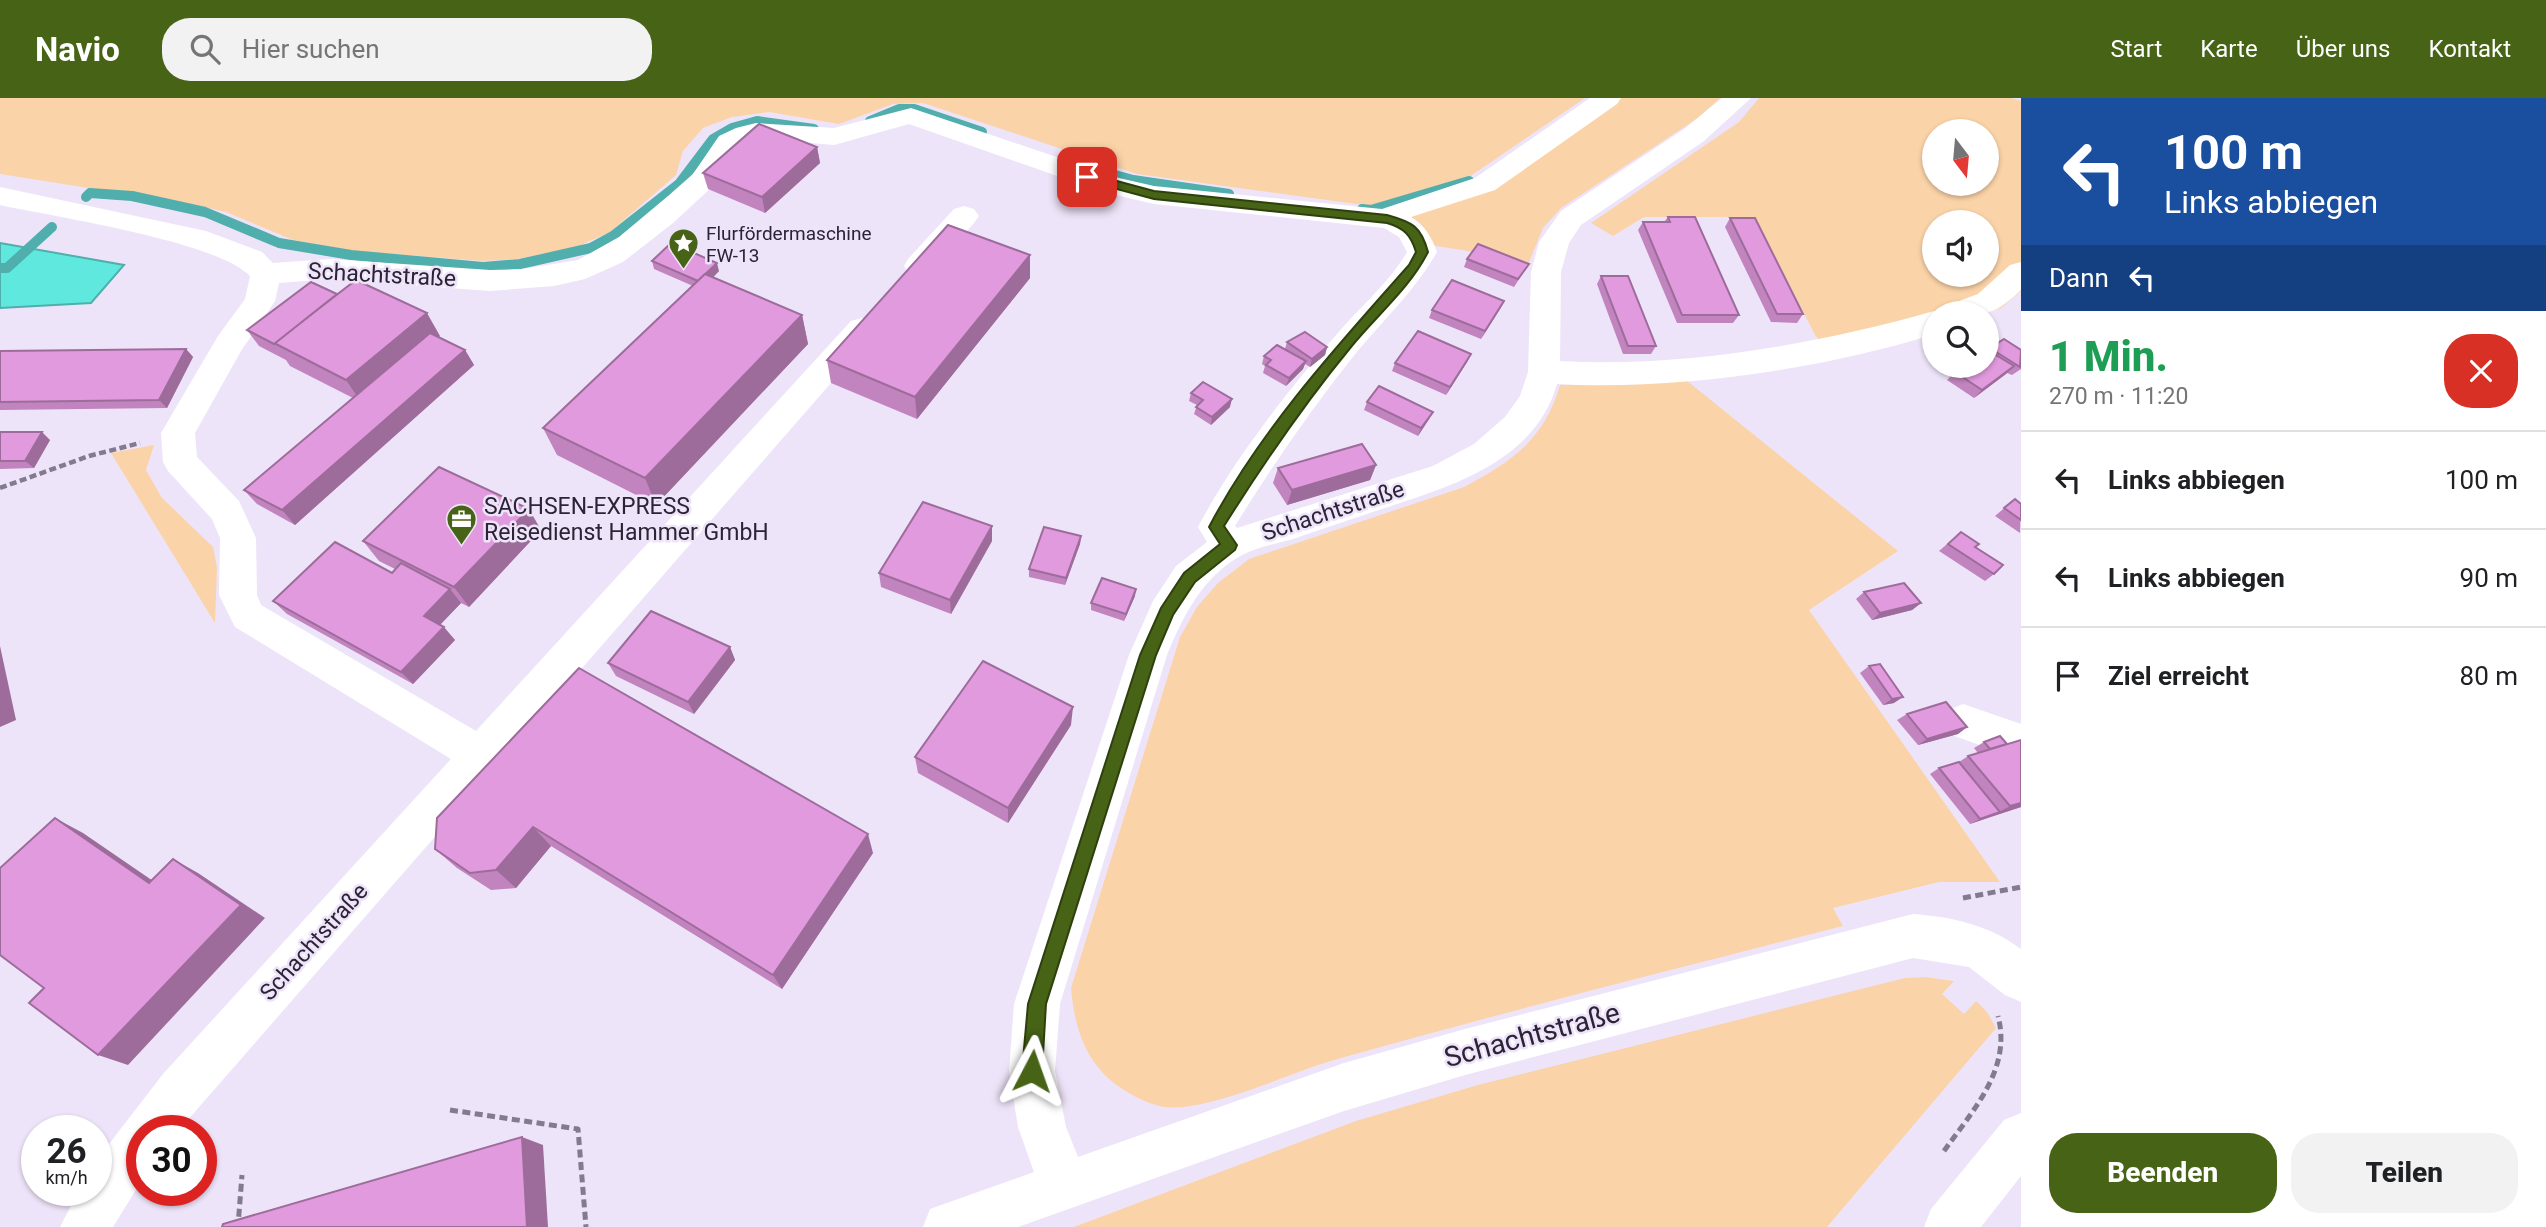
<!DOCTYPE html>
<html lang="de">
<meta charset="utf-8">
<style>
body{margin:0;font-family:Roboto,sans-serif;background:#f2f2f2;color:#202124;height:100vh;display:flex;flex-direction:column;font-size:26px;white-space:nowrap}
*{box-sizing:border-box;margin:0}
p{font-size:23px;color:#757577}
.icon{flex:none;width:38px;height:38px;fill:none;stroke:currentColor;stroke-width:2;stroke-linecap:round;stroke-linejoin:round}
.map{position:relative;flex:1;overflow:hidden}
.sheet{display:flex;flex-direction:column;background:#fff;width:525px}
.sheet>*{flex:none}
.banner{background:#1a4fa0;color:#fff;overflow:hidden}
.needle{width:46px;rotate:164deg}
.fabs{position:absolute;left:1922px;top:21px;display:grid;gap:14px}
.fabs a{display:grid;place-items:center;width:77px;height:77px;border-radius:50%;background:#fff;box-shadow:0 2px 5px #0004;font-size:35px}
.speed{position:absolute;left:21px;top:1017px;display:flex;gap:14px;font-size:35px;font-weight:700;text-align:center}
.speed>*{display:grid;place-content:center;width:91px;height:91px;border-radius:50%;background:#fff;box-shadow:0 2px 5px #0004;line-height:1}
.speed small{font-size:18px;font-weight:400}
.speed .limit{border:10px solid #d22;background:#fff;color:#111}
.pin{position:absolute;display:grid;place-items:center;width:60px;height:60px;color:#fff;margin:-30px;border-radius:14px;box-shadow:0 4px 10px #0006}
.me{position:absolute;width:77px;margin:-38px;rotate:4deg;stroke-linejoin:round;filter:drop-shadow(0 0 5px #0008)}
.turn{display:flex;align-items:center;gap:24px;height:147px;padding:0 28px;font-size:32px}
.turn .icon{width:91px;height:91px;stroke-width:2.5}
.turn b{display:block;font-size:49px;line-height:60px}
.then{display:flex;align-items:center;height:66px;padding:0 28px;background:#0003;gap:14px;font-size:26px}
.round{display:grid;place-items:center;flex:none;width:74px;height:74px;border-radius:28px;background:#f2f2f2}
.headline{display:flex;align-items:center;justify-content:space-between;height:119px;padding:0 28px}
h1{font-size:42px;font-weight:800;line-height:52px;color:#1e9e55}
.action{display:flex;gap:14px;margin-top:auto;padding:14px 28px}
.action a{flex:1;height:80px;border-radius:28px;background:#466316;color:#fff;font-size:28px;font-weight:800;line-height:80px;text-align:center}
.action a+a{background:#f2f2f2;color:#202124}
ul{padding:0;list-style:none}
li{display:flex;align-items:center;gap:21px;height:98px;padding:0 28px;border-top:2px solid #e0e0e0}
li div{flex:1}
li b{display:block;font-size:26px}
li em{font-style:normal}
header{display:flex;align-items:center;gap:42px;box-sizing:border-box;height:98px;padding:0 35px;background:#466316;color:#fff}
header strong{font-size:33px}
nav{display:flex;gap:38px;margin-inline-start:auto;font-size:24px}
.search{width:490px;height:63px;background:#f2f2f2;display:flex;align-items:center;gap:18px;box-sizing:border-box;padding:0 24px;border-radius:28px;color:#757577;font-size:26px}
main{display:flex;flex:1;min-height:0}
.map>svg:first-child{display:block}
.green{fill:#fbd3a8;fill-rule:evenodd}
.water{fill:#5fe9de;stroke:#50aeac;stroke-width:2}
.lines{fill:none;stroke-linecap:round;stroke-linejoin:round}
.stream{stroke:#50aeac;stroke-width:10}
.path-far1{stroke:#847a8e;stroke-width:4.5;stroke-dasharray:7 3.5;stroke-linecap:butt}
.path{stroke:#847a8e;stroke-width:5;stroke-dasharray:8 4.5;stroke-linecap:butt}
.minor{fill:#fff;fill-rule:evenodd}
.wall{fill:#c184be}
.shaded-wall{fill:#9d6c9b}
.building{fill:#e09add;stroke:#9d6c9b;stroke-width:2}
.route{fill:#466316;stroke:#2e400e;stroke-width:2}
.labels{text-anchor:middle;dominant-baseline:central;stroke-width:5;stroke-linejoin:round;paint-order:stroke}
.far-poi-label{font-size:19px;fill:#2d2336;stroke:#eee4f9;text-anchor:start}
.street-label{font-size:23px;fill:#2d2336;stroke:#eee4f9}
.poi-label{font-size:23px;fill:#2d2336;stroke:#eee4f9;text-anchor:start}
.near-street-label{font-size:28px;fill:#2d2336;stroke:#eee4f9}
</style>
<header>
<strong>Navio</strong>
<div class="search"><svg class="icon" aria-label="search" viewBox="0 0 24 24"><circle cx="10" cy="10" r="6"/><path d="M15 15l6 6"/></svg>Hier suchen</div>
<nav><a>Start</a><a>Karte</a><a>Über uns</a><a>Kontakt</a></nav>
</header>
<main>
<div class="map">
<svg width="2021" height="1129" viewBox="0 0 2021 1129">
<rect width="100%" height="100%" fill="#eee4f9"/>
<g class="green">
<polygon points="0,0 1585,0 1469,79 1371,108 1137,76 923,5 893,6 839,26 769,14 732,19 703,30 683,53 676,77 610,134 572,151 517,161 483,163 353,153 293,142 226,114 196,107 0,76"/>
<polygon points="1619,0 1720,0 1698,20 1561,110 1543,130 1525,174 1474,154 1430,147 1408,117 1492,90"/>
<path d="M1759,0H2011L2021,3V193L2001,210L1986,215H1934L1833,257L1815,237L1755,119H1644L1613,138L1591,125L1739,24ZM1934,33H1986V86H1934ZM1934,124H1986V177H1934Z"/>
<path d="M1686,282L1898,453L1809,512L2000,784H1939L1833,810L1843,828C1675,871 1508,913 1341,960C1292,973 1211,1014 1164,1009C1152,1007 1139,1001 1129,995C1088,972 1075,935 1071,890L1180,539L1197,509L1218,485L1249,461L1464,389C1512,363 1544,342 1560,287Z"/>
<polygon points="154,347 146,372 162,400 213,449 217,470 215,525 111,355"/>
<polygon points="1925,879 1954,883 1942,896 1964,916 1976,903 1987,914 1996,930 1827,1129 1074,1129 1356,1023 1478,987 1905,880"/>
</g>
<polygon class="water" points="0,145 124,167 91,205 0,210"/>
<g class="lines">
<g class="stream">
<polyline points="870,23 899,11 914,11 982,34"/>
<polyline points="1065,63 1133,82 1229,96"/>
<polyline points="86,99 90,95 132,98 205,114 279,145 351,157 483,169 520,166 591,150 613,138 679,86 713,41 732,30 757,23 814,31"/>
<polyline points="1362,111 1371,112 1469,83"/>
<polyline points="0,170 7,170 52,129"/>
</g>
<polyline class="path-far1" points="0,390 89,358 140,345"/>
<g class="path">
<polyline points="1963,800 2021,789"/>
<polyline points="450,1012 578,1031 586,1129"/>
<path d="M1944,1053C1973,1012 2012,971 1998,918"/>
<polyline points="235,1129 238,1128 242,1077"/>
</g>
<g class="minor">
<path d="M1590,0H1621L1617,6L1495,92L1411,119C1425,127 1432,140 1437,154C1415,193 1384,221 1356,255C1312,310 1272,368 1235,428L1237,430L1433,368L1474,346L1505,319L1520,298L1528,274L1531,174L1539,144L1561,113L1684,31L1722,0H1751L1704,43L1581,127L1569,145L1561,174L1560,263C1681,270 1819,246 1934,213L1942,215H1934V236C1826,271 1670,293 1557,286C1536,360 1459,386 1394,407C1360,418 1326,430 1293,441C1276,446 1257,449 1242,457C1203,478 1183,518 1167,557L1060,906L1055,973L1066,1029L1078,1059L1344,965L1465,931L1913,816C1952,819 1989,827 2021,851V904L2005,897L1969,869L1913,860L1465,977L1344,1013L1018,1129H923L930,1111L1034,1074L1018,1029L1009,973L1014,906L1129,557L1153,503L1176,468L1207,444L1198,429C1232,364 1288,292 1337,236C1360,209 1389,185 1407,154L1399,139L1384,130L1154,106L1103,94L909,26L834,47L767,41L745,46L734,55L713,88L673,125L623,164L585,181L554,188L490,193L330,181L279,185L275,203L241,253L195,335L197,359L239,403L256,440L257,497L261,507L476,633L851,223L862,220L873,223L878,231L179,1032H142V1082L113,1129H60L79,1092H96V1063L163,976L451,661L235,529L219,497L220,440L212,421L168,373L163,364L161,335L218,238L245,201L250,178C216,143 55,119 0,107V89L206,133L262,154L273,165L330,161L490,172L522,171L578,162L619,139L668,98L693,76L719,38L736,30L756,25L834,30L911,10L1119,80L1154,88L1382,111L1475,80Z"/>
<polygon points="964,108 974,111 979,118 974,125 930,175 919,178 908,175 904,168 908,161 954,111"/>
<path d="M2021,164V192C1989,222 1986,215 1944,215L1948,207L1978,196L2010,167Z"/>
<polygon points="1963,606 2021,626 2021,662 1949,636 1943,624 1949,612"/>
<polygon points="2021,1015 2021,1078 1981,1129 1924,1129 1931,1111 2004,1022"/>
</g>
</g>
<g class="wall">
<polygon points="817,49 820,65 765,115 708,91 703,75"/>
<polygon points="1668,119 1739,217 1733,225 1677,225 1638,132 1643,124 1664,124"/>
<polygon points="1730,120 1803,216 1797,225 1771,224 1725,129"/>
<polygon points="1030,157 1030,180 917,321 831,285 827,262"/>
<polygon points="1467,161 1529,166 1514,189 1464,169"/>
<polygon points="652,163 719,173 713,180 802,217 808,246 656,407 557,357 543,330 693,188 654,171"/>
<polygon points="1601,178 1656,248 1651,256 1623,256 1597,186"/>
<polygon points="1504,203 1481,241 1429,220 1432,212"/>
<polygon points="247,232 440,238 439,239 465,252 474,267 295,427 257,406 244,392 353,300 290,268 286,262 259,248"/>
<polygon points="1287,244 1327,249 1325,257 1310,269 1305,266 1303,271 1286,288 1263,275 1265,268 1262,266 1264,258 1285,251"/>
<polygon points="1990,250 2021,252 2021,271 2012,277 2007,275 1974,300 1947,282 1955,274"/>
<polygon points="186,251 193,259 167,310 0,312 0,253"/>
<polygon points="1471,256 1467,264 1446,297 1392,273 1395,265"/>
<polygon points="1191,295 1230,309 1211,327 1194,316 1197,307 1189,303"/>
<polygon points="1367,304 1429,321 1418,338 1364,312"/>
<polygon points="0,334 50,342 34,370 0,371"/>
<polygon points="1376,367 1370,382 1287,407 1273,385 1278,370"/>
<polygon points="2015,401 2021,406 2020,435 1995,418"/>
<polygon points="541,432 469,509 461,505 440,527 455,542 413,586 287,516 273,503 392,475 395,471 379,463 363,443"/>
<polygon points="1961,434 1994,476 1985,483 1939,453"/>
<polygon points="1081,438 1080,446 1065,487 1029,479 1029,471"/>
<polygon points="992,443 951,516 881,489 879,475"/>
<polygon points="1864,494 1921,505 1912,512 1872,522 1856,501"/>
<polygon points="1135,498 1124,523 1091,512 1091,505"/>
<polygon points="730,549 735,562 694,616 616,578 608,565"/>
<polygon points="1880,566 1894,605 1883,607 1860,575 1869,568"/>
<polygon points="1907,616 1967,629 1958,636 1918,647 1897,622"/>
<polygon points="1071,627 1008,725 918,675 915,659"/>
<polygon points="2000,638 2021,709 1970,726 1930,676 1939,670 1959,664 1968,658 1978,655 1974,650 1984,644"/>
<polygon points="437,720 873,755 782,891 551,748 516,790 491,792 457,770 435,751"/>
</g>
<g class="shaded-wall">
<polygon points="817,49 820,65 765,115 762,99"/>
<polygon points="1030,157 1030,180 917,321 915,299"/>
<polygon points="717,165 719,173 700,191 698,183"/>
<polygon points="1504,203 1500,211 1481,241 1485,233"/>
<polygon points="427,215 440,238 361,304 346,282"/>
<polygon points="802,217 808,246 656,407 645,380"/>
<polygon points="1327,249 1325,257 1310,269 1312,261"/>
<polygon points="186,251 193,259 167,310 159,302"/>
<polygon points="465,252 474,267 295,427 282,412"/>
<polygon points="1471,256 1467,264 1446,297 1450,289"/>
<polygon points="1306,263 1303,271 1286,288 1289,280"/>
<polygon points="2014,268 2006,276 1974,300 1982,292"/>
<polygon points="1232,301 1230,309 1211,327 1212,319"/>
<polygon points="1433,314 1429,321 1418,338 1421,330"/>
<polygon points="42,334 50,342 34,370 25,363"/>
<polygon points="1376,367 1370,382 1287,407 1292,392"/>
<polygon points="529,411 541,432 469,509 454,489"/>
<polygon points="992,428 992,443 951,516 950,502"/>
<polygon points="1081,438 1080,446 1065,487 1066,480"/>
<polygon points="450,491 461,505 435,532 424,518"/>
<polygon points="1136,491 1135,498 1124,523 1126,516"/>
<polygon points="1921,505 1912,512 1872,522 1880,515"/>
<polygon points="444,529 455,542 413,586 401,574"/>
<polygon points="0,548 16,622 0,629"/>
<polygon points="730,549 735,562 694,616 688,604"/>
<polygon points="1903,599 1894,605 1883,607 1892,601"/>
<polygon points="1073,609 1071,627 1008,725 1008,710"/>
<polygon points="1967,629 1958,636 1918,647 1927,641"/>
<polygon points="2021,705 2021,709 1990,719 2010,708"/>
<polygon points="2000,714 1990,719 1970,726 1980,721"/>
<polygon points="55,720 83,735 175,798 149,785"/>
<polygon points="533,729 551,748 516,790 496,772"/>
<polygon points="868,736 873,755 782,891 773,877"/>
<polygon points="173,761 198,775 265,820 128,967 98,957"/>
<polygon points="522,1039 543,1047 548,1129 527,1129"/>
</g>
<g class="building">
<polygon points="759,26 817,49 762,99 703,75"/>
<polygon points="1668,119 1695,119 1739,217 1682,217 1643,124 1670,124"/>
<polygon points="1730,120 1755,120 1803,216 1777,216"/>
<polygon points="948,127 1030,157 915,299 827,262"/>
<polygon points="671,145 717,165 698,183 652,163"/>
<polygon points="1478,146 1529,166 1518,181 1467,161"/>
<polygon points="705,176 802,217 645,380 543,330"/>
<polygon points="1601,178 1628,178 1656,248 1628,248"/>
<polygon points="356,182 427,215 346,282 274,245"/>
<polygon points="1452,182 1504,203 1485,233 1432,212"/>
<polygon points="311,184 337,196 274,246 247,232"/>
<polygon points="1418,233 1471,256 1450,289 1395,265"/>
<polygon points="1305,234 1327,249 1312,261 1287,244"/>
<polygon points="430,235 465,252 282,412 244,392"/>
<polygon points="2004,241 2021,252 2020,269 1990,250"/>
<polygon points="1277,247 1306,263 1289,280 1266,267 1271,262 1264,258"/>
<polygon points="186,251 159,302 0,304 0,253"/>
<polygon points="1986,251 2014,268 1982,292 1955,274 1963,268 1986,268"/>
<polygon points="1203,284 1232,301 1212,319 1196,309 1203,302 1191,295"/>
<polygon points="1379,288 1433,314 1421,330 1367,304"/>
<polygon points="0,334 42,334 25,363 0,363"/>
<polygon points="1362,346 1376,367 1292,392 1278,370"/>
<polygon points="439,369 529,411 454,489 363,443"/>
<polygon points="2015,401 2021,406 2021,422 2004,410"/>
<polygon points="923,404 992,428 950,502 879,475"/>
<polygon points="1044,429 1081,438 1066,480 1029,471"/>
<polygon points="1961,434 1979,446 1975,449 2003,467 1994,476 1948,446"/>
<polygon points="335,444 392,475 401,465 450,491 424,518 444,529 401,574 273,503"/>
<polygon points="1102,480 1136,491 1126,516 1091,505"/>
<polygon points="1904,485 1921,505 1880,515 1864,494"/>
<polygon points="651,513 730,549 688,604 608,565"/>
<polygon points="983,563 1073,609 1008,710 915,659"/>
<polygon points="1880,566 1903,599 1892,601 1869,568"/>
<polygon points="579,570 868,736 773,877 533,729 496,772 470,775 435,751 437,720"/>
<polygon points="1946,604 1967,629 1927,641 1907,616"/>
<polygon points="2000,638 2007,646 1990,651 1984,644"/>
<polygon points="2021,642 2021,705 2010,708 1968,658"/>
<polygon points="1959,664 2000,714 1980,721 1939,670"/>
<polygon points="55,720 149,785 173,761 241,807 98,957 29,905 44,890 0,857 0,770"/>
<polygon points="522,1039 527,1129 222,1129 223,1126"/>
</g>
<path class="route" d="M1087,75L1154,93L1387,117C1412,124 1421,128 1428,154C1410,190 1376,218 1351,249C1304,306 1263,366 1224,428L1237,447L1235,452L1195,484L1173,517L1156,557L1046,906L1042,973L1039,980L1032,983L1025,980L1022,973L1028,906L1140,557L1161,510L1184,475L1220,446L1209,429C1260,332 1337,248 1409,167L1416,154C1411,137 1404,130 1387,125L1154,101L1083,82L1081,79Z"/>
<defs>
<symbol id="sight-pin" viewBox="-11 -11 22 30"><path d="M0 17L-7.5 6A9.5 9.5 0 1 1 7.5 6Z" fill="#466316" stroke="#eee4f9"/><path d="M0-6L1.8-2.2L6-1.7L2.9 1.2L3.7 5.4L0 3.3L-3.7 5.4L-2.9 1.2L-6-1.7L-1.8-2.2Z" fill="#fff"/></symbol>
<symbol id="office-pin" viewBox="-11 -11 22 30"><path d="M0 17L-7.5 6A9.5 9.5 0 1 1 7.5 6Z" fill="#466316" stroke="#eee4f9"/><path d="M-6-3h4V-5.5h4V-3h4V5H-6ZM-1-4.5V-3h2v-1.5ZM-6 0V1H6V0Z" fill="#fff"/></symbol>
</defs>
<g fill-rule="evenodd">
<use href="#sight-pin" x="666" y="128" width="35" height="47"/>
<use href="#office-pin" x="444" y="404" width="35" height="47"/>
</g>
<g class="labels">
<g class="far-poi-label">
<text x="706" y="135">Flurfördermaschine<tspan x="706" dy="22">FW-13</tspan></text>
</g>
<g class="street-label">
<text transform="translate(382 177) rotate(3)">Schachtstraße</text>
<text transform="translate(1333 413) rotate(-18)">Schachtstraße</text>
<text transform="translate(314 844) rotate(-48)">Schachtstraße</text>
</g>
<g class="poi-label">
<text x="484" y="408">SACHSEN-EXPRESS<tspan x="484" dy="26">Reisedienst Hammer GmbH</tspan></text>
</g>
<g class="near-street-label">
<text transform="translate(1532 937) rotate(-15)">Schachtstraße</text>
</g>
</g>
</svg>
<div class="fabs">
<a><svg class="needle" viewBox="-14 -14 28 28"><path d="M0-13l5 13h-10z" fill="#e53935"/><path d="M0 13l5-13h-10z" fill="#757577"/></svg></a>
<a><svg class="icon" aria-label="sound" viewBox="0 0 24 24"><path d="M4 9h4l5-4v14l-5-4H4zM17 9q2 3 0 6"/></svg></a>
<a><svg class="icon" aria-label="search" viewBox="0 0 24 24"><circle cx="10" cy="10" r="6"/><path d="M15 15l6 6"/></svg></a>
</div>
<div class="speed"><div>26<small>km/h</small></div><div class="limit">30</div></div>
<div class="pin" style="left:1087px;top:79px;background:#d93025"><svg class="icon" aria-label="arrive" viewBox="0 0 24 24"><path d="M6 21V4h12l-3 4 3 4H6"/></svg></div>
<svg class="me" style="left:1032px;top:973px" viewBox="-20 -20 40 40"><path d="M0-17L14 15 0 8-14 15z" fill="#466316" stroke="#fff" stroke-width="4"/></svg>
</div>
<section class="sheet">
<div class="banner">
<div class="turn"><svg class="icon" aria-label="left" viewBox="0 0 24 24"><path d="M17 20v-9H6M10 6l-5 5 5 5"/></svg><div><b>100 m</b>Links abbiegen</div></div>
<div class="then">Dann<svg class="icon" aria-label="left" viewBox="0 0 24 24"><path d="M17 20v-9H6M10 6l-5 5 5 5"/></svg></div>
</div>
<div class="headline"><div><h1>1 Min.</h1><p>270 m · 11:20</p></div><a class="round" style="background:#d93025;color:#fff"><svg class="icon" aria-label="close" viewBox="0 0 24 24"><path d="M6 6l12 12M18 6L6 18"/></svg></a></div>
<ul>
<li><svg class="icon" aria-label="left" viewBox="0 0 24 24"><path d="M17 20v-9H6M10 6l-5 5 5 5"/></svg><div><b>Links abbiegen</b></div><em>100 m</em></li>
<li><svg class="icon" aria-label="left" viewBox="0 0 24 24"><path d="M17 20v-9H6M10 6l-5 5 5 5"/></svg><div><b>Links abbiegen</b></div><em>90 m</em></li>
<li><svg class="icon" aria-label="arrive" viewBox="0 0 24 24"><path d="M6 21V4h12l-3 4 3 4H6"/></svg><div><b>Ziel erreicht</b></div><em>80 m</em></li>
</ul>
<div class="action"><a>Beenden</a><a>Teilen</a></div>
</section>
</main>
